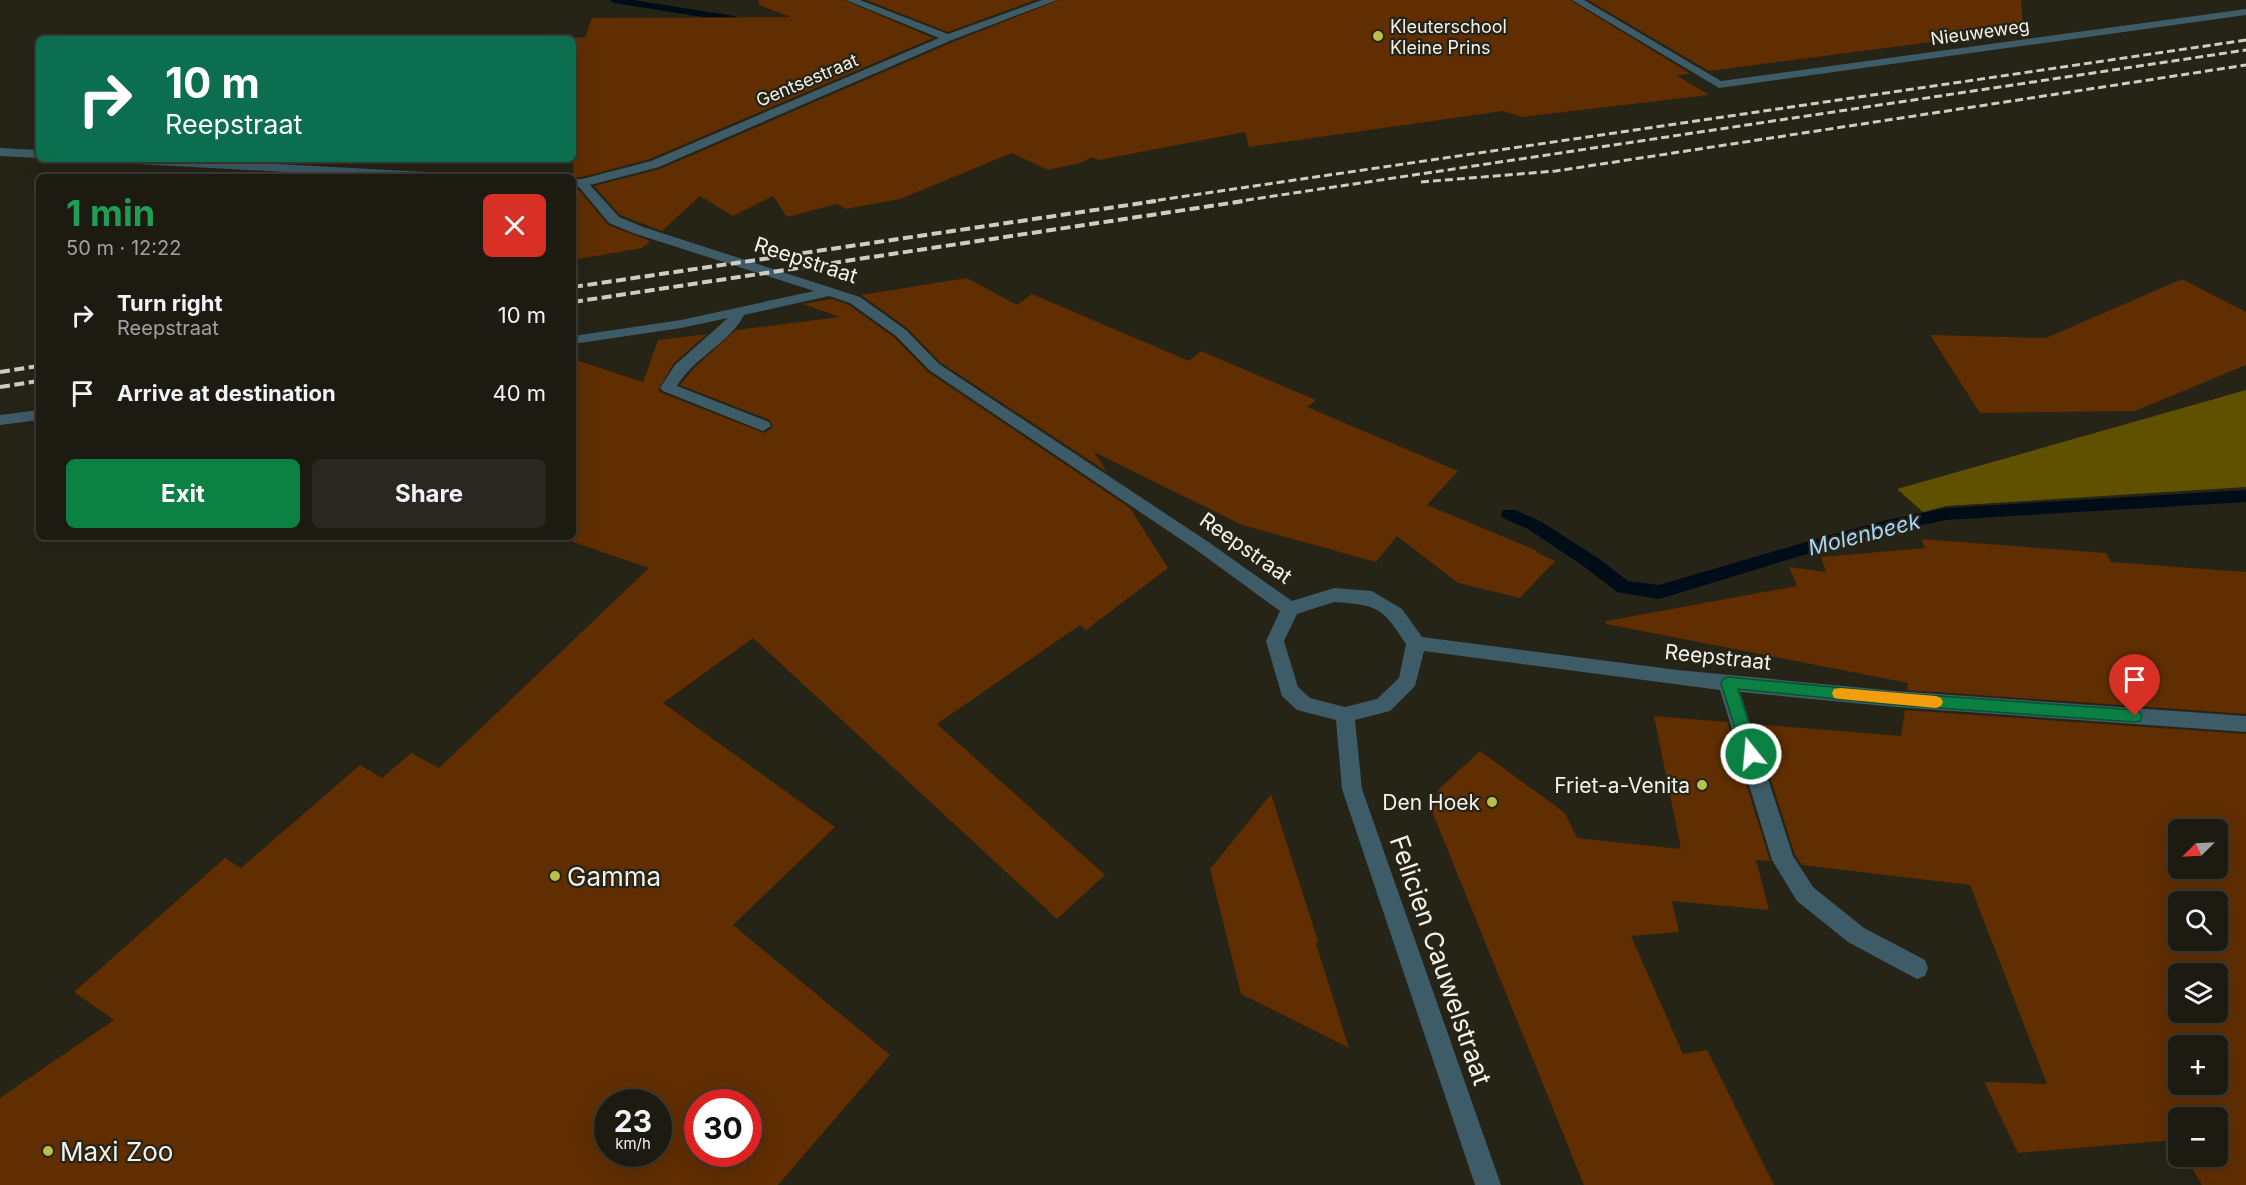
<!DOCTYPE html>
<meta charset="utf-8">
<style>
body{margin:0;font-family:Inter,sans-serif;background:#29271f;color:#f1f3f6;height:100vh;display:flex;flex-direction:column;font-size:22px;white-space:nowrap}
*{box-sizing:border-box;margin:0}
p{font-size:20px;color:#a0a19f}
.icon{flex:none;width:33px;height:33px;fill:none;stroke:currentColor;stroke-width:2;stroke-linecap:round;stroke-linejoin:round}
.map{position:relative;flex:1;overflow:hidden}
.details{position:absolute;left:36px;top:174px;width:540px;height:366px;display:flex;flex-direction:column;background:#1c1a11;border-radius:9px;box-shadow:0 6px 24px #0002,0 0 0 2px #3a3831}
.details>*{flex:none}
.hud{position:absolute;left:36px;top:36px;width:540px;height:126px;border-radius:9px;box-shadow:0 6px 24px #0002,0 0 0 2px #3a3831;background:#0b6e4f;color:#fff;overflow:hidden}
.needle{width:39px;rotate:246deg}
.tools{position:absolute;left:2168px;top:819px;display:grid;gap:12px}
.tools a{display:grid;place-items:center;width:60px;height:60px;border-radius:9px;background:#1c1a11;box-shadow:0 6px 24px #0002,0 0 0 2px #3a3831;font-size:30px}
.speed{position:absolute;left:594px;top:1089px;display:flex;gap:12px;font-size:30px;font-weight:700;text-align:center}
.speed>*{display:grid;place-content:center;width:78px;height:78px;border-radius:50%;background:#1c1a11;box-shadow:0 6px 24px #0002,0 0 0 2px #3a3831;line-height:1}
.speed small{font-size:15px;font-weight:400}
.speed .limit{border:9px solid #d22;background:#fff;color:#111}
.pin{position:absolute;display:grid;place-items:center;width:51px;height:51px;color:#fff;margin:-62px -26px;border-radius:50% 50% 50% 0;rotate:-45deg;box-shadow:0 0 6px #0007}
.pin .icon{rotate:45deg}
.me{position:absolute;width:66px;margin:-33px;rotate:343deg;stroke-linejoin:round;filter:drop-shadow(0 0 4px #0008)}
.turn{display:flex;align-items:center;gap:21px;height:126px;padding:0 30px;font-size:27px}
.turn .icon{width:78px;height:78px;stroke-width:2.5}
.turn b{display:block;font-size:42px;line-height:51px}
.round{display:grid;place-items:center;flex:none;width:63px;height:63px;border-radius:9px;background:#29271f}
.summary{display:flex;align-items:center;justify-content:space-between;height:102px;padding:0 30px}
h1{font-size:36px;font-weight:700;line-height:45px;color:#1e9e55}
.action{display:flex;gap:12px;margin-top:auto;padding:12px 30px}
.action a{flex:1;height:69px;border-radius:9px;background:#0b8043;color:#fff;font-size:24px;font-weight:700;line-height:69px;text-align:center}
.action a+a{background:#29271f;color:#f1f3f6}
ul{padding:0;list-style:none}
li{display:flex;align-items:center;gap:18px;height:78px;padding:0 30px}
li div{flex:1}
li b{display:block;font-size:22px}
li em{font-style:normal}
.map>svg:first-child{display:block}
.forest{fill:#605101}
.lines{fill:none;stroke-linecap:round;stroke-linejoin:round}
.stream{fill:#000d18;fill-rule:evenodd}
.building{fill:#602e00;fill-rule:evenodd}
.lane{fill:#3e5b68;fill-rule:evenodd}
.street{fill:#3e5b68;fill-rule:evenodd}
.rail-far1{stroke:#ceccc3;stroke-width:3;stroke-dasharray:8 4;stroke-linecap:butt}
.rail{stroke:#ceccc3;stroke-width:4;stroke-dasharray:10 4.5;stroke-linecap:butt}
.route{fill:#0b8043;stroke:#07532c;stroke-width:1.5}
.slow{fill:#f59e0b}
.poi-dot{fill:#b9c046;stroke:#262317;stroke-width:2}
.labels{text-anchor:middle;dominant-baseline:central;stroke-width:4.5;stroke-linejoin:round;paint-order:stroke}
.far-poi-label{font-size:18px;fill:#f3f1e9;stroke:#262317;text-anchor:start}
.far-street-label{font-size:18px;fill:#f3f1e9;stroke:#262317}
.street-label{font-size:21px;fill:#f3f1e9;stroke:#262317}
.poi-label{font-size:21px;fill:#f3f1e9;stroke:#262317;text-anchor:end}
.water-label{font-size:22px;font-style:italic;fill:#a3d6f9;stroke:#262317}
.near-poi-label{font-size:26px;fill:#f3f1e9;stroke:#262317;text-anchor:start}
.near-street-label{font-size:26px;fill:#f3f1e9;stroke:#262317}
</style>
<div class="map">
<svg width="2246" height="1185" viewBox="0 0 2246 1185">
<rect width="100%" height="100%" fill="#262317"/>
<polygon class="forest" points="2246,390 2246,487 1946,506 1923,512 1897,489"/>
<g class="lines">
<g class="stream">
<polygon points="609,0 633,0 734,16 739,19 734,22 614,3"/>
<polygon points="2246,490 2246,502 1946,520 1887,532 1817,551 1659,599 1617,592 1586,568 1528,529 1503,518 1501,514 1503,510 1515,510 1540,521 1598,558 1628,581 1659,585 1816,539 1887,520 1946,508"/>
</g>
</g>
<g class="building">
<polygon points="759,0 844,0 933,38 650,159 582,177 573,177 573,37 585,38 592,18 791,17 759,5"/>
<polygon points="866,0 1035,0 948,32"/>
<polygon points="1059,0 1570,0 1691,74 1676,75 1709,95 1522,117 1503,111 1249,147 1245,132 1099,160 1092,157 1081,163 1048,170 1012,153 900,199 846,209 837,204 787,217 773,196 733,216 700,196 662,231 620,215 594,186 660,169 953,42"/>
<polygon points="1588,0 2021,0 2023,30 1709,71"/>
<polygon points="573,189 578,189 608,225 650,241 642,248 573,260"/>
<polygon points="967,278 1017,305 1032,294 1189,361 1201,351 1316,400 1307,407 1458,471 1427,505 1538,551 1536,552 1555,561 1520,598 1458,583 1397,536 1376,562 1242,525 1094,452 1107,472 940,362 907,328 861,295"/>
<polygon points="2182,279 2246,312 2246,365 2135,411 1980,413 1930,335 2046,338"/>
<path d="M832,299L849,305L895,338L928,372L1130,508L1168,568L1086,630L1080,625L937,724L1105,875L1057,919L753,638L663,703L835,827L733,925L890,1055L778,1185H0V1098L114,1020L74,992L225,858L241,868L360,765L382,778L411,753L439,768L649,568L573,542V359L643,382L658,340L707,334L674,363L658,390L662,393L764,433L773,427L770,420L680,385L694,368L736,330L840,317L803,304ZM608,1102H658V1154H608ZM698,1102H748V1154H698Z"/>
<polygon points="1921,539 2106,553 2111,562 2246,572 2246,714 1907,690 1908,683 1606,624 1606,621 1797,586 1789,567 1826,572 1821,557 1925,548"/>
<path d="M1905,710L2246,734V1185H2202L2185,1156H2217V1118H2178V1145L2175,1140L2018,1153L1984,1082L2047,1084L1970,885L1802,865L1795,855L1753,724L1901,736ZM2178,830H2217V868H2178ZM2178,902H2217V940H2178ZM2178,974H2217V1012H2178ZM2178,1046H2217V1084H2178Z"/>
<polygon points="1654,716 1727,722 1770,861 1756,860 1769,910 1672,901 1679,932 1631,936 1683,1054 1707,1050 1774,1185 1584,1185 1433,814 1438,790 1480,751 1565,813 1577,838 1681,849"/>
<polygon points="1271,794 1318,941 1316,944 1349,1048 1241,994 1210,869"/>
</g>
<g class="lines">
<polygon class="lane" points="265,159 278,159 268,170 260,170 258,167"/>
<g class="street">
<path d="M846,0H860L948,34L1042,0H1057L952,40L659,167L590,185L619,217L643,227L860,297L906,330L939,364L1207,541L1292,601L1334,588L1372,591L1402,609L1422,637L1678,670L1896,691L2246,716V732L1896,707L1740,692L1793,856L1813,887L1864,928L1925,960L1928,968L1925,976L1917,979L1848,942L1797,901L1772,860L1720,690L1424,651L1415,686L1390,711L1355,720L1362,789L1501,1185H1475L1342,789L1336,720L1297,710L1282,696L1266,641L1280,611L1195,549L929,370L896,336L850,303L829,296L744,315C729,344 694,357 677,386L769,422L771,426L763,431L663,391L660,388L675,365L728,318L681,328L573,344V336L681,320L814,291L633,233L609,223L579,187H573V179H582L651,161L939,38ZM1334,602C1378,605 1382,607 1406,644L1399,678L1377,699L1345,707L1310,698L1298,687L1284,641L1297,614Z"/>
<polygon points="1572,0 1584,0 1721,81 2246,9 2246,15 1719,88"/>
<polygon points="0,148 39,150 39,158 0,156"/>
<polygon points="113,159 186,159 445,173 451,177 377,177 119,163"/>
<polygon points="39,410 39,420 0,425 0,415"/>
</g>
<g class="rail-far1">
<polyline points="1421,182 1556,171 2246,65"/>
<polyline points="1146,202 2246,40"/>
<polyline points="1234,202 2246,50"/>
</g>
<g class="rail">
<polyline points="573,287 1156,201"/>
<polyline points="573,302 1244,201"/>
<polyline points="0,372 39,366"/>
<polyline points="0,387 39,381"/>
</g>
</g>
<polygon class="route" points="1728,677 1896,693 2135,710 2140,712 2142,716 2140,721 2135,722 1896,705 1738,689 1759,754 1757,759 1751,761 1746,759 1743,754 1721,683 1723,679"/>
<polygon class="slow" points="1840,688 1936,696 1941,698 1943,702 1941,706 1936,708 1840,699 1834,698 1832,693 1834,689"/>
<g class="poi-dot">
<circle cx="1378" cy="36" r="6"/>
<circle cx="1702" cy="785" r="6"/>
<circle cx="1492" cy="802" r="6"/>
<circle cx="555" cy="876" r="6"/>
<circle cx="48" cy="1151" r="6"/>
</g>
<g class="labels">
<g class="far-poi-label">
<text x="1390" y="26">Kleuterschool<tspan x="1390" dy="21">Kleine Prins</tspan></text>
</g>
<g class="far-street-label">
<text transform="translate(1980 32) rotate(-8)">Nieuweweg</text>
<text transform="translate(807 80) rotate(-23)">Gentsestraat</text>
</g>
<g class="street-label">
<text transform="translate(806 260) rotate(18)">Reepstraat</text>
<text transform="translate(1246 548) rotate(35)">Reepstraat</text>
<text transform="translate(1718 657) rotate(6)">Reepstraat</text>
</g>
<g class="poi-label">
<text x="1690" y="785">Friet-a-Venita</text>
<text x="1480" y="802">Den Hoek</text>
</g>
<g class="water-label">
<text transform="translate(1864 534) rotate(-14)">Molenbeek</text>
</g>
<g class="near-poi-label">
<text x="567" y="876">Gamma</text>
<text x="60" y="1151">Maxi Zoo</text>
</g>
<g class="near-street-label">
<text transform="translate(1441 960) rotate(71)">Felicien Cauwelstraat</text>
</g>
</g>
</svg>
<div class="tools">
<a><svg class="needle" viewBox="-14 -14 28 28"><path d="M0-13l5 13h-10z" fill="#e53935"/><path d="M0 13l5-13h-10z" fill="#a0a19f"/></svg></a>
<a><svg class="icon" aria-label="search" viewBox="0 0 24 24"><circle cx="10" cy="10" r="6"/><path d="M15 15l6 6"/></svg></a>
<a><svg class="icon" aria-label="layers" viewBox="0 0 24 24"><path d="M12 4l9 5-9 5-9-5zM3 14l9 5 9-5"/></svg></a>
<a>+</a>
<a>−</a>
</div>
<div class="speed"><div>23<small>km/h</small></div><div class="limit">30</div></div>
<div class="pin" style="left:2135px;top:716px;background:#d93025"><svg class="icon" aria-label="arrive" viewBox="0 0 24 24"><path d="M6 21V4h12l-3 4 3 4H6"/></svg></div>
<svg class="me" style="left:1751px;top:754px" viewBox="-20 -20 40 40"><circle r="17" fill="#0b8043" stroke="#fff" stroke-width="3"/><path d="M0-11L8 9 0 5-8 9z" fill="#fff"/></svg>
<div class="hud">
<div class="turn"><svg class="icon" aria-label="right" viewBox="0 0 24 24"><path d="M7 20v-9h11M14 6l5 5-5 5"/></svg><div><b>10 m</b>Reepstraat</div></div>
</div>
<section class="details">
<div class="summary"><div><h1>1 min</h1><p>50 m · 12:22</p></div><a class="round" style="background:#d93025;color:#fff"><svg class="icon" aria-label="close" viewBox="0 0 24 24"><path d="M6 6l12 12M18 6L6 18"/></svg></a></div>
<ul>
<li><svg class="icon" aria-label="right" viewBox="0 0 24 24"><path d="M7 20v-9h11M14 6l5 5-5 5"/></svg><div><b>Turn right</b><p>Reepstraat</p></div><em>10 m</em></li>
<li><svg class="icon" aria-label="arrive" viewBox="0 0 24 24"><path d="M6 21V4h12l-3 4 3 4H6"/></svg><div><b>Arrive at destination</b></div><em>40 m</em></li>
</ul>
<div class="action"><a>Exit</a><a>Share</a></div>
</section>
</div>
